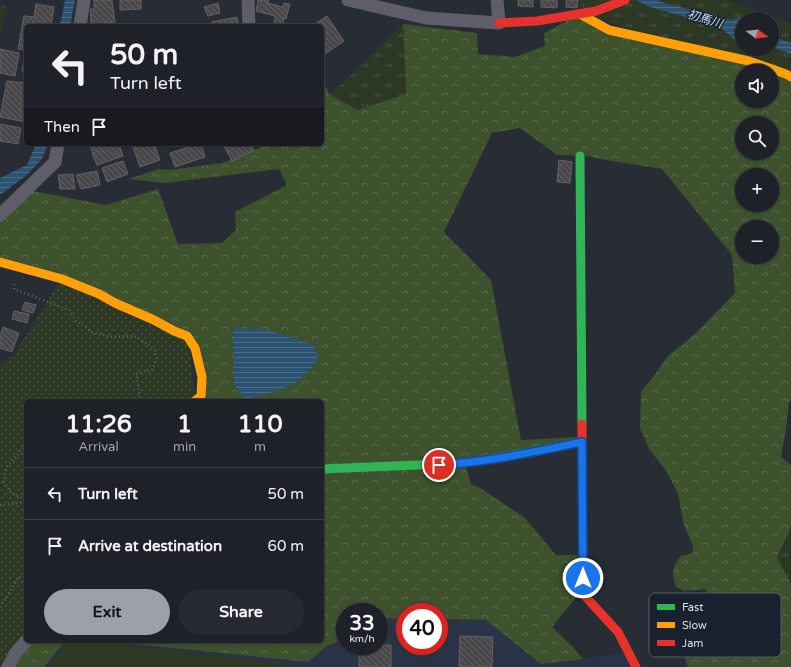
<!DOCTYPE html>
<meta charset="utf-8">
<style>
body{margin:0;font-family:"Varela Round","Noto Sans JP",sans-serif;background:#26292f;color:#f1f3f6;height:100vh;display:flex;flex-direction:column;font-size:15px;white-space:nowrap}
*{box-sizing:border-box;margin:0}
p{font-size:13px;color:#a1a3a7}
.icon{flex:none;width:22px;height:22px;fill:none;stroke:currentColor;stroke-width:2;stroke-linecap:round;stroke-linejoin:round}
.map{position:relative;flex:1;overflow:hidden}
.drawer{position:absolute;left:24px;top:399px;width:300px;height:244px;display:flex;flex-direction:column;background:#1e2127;border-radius:6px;box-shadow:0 1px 3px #0004,0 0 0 1px #3c3e44}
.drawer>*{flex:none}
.top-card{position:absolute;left:24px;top:24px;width:300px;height:122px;border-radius:6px;box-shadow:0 1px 3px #0004,0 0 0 1px #3c3e44;background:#1e2127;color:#f1f3f6;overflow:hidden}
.needle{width:26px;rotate:105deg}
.buttons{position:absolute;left:735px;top:12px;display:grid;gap:8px}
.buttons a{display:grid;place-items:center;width:44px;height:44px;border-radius:50%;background:#1e2127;box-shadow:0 1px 3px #0004,0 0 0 1px #3c3e44;font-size:20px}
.speed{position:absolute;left:336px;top:603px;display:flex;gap:8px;font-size:20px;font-weight:700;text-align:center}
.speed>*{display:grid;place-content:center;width:52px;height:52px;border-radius:50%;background:#1e2127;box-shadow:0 1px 3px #0004,0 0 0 1px #3c3e44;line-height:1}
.speed small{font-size:10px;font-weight:400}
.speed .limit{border:6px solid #d22;background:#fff;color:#111}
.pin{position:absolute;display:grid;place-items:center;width:34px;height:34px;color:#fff;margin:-17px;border:2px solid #fff;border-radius:50%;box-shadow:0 1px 4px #0007}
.me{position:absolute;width:44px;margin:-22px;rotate:0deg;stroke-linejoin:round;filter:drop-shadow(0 0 3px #0008)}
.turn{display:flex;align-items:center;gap:14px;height:84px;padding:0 20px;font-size:18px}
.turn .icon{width:52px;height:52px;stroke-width:2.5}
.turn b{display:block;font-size:28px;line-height:34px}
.then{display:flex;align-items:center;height:38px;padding:0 20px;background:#0003;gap:8px;font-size:15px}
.eta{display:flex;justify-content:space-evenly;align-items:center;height:68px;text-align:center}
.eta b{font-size:24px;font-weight:800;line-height:28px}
.cta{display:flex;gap:8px;margin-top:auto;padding:8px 20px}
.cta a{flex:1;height:46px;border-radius:24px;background:#9ca0aa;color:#111;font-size:16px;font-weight:800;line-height:46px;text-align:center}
.cta a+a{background:#26292f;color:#f1f3f6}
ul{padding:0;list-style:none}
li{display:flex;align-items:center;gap:12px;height:52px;padding:0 20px;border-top:1px solid #3c3e44}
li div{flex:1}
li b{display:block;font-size:15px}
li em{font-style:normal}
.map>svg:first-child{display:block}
.built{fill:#2a3345}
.grass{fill:url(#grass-tufts);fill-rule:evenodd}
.forest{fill:url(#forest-crowns);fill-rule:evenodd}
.garden{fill:url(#garden-dots)}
.pitch{fill:#2c3824}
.water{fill:url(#water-rules)}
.building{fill:url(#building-back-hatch);stroke:#636163}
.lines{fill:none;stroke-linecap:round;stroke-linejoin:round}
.path{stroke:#60616a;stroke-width:2.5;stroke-dasharray:1 3;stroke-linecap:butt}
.street{stroke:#605d6a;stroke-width:13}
.fast{stroke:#30b455;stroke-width:9}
.slow{stroke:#ff9f0a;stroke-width:9}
.jam{stroke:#e5322d;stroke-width:9}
.route-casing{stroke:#114b97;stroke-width:10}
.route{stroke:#1a73e8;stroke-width:7}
.labels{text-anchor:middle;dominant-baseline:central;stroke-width:3;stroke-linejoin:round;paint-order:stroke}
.water-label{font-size:12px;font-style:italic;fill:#c6e0f7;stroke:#1a212e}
.key{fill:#1a212e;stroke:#545a66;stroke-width:1}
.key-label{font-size:11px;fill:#dadfe9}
</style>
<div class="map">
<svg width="791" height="667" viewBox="0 0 791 667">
<defs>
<pattern id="grass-tufts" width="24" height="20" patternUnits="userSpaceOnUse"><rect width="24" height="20" fill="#2c3824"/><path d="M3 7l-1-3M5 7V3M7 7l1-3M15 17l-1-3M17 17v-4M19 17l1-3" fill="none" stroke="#4a5444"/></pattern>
<pattern id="forest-crowns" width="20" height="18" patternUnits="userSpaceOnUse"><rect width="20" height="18" fill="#3d512c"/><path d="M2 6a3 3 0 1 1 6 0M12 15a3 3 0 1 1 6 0" fill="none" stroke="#586a4b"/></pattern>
<pattern id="garden-dots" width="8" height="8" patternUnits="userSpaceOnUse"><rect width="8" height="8" fill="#2c3824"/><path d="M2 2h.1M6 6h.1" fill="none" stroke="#4a5444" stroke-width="1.8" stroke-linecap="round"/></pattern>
<pattern id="water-rules" width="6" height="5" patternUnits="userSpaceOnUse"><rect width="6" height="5" fill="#2c5272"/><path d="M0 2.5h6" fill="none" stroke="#4a6a86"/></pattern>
<pattern id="building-back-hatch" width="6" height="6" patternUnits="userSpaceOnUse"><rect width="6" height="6" fill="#494749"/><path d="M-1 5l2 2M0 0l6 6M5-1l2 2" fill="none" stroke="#636163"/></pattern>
</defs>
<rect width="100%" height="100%" fill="#282c34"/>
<polygon class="built" points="345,618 345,646 379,646 379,618 405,619 405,646 439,646 439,619 486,620 541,664 625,653 634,667 24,667 49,641 322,641"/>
<g class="grass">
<path d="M581,0H728L791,23V77L580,14ZM742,19H772V49H742Z"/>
<polygon points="0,5 6,6 0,35"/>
<polygon points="403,24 406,95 358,110 330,95"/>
<polygon points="791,527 791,584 777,557"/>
</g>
<g class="forest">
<path d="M580,14L609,30L759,65L791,80V401L789,402L786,429L781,457L791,465V527L777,557L791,584V667H688L681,646L705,602L706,589L684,591L676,587C672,573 671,568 681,556L693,553V546L684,525L678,494L667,472L649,449L640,428L641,392L653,377L668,356L694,335L735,293L732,255L662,169L600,159L588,156L557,155L520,128L492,133L444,232L491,280L521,440L579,437L581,442L521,454L421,465L465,463L471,484L482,489L525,518L556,555H580L579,594L552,627L573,647L583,659L541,664L486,620L439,619V612H405V619L379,618V612H345V637L324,648L308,662L105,641H322V401H195L201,395L202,377L192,344L188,337L154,320L115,303L94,296L175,340L180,384L160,401H26V624L0,644V367L15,354L59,283L0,262V217L28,190L106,205L158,189L178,244L222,243L236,230L235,212L287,185L279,169L165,183L128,179L159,169L170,170L222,163L270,144H322V79L330,95L358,110L406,94L403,24L477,33L478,54L515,57L545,46L544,33ZM742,71H772V101H742ZM742,123H772V153H742ZM742,175H772V205H742ZM742,227H772V257H742Z"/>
<polygon points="30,641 65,641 44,667 8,667"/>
</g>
<polygon class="garden" points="62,279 188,337 195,401 26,401 26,641 2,667 0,667 0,364 15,353"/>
<polygon class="pitch" points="67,641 102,641 305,667 48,667"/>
<g class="water">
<polygon points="65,0 75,0 70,26 60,26"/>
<polygon points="636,0 657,0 667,4 732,20 754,13 762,16 761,19 742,19 742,46 720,27 650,7"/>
<polygon points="772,36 791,43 791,54 772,47"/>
<polygon points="36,144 48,144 42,159 27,175 0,195 0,178 27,165"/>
<polygon points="233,328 264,329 314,345 318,360 309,371 296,383 276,391 246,399 234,385"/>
</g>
<g class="building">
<polygon points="94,0 112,0 115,22 91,25 90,9 94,9"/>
<polygon points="120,0 141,0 141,9 120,10"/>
<polygon points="258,0 269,0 268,3 283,7 284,3 290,4 286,19 284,18 283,22 285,26 268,26 274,24 275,16 256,11"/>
<polygon points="518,0 533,0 533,7 518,6"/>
<polygon points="541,0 557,0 557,8 541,7"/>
<polygon points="566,0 578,0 577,8 566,7"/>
<polygon points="218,3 220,13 208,16 204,7"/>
<polygon points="36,4 54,7 51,26 26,26 26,50 18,49 24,16 34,17"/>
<polygon points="327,16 344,41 322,56 322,26 312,26"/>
<polygon points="237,17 239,26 212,26 212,22"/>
<polygon points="0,49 19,53 15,76 0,73"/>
<polygon points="24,60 26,60 26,72 22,71"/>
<polygon points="7,81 26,83 26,122 0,117"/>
<polygon points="0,124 21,128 18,144 0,141"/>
<polygon points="89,144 119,144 123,156 97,165 92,153 97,151 97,149 92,151"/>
<polygon points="142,144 154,144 160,160 140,167 133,147"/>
<polygon points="198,144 201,144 205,157 175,167 170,153"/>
<polygon points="223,144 251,144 254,150 232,161"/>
<polygon points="559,160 572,162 570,183 557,182"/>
<polygon points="123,161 128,174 107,182 102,168"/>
<polygon points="97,171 100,185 81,189 76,175"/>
<polygon points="73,174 75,189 60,189 58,175"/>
<polygon points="25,302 36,305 33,313 22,310"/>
<polygon points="14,311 29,314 27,323 12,319"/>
<polygon points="3,327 19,333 12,352 0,348 0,336"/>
<polygon points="460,636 493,637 492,667 459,667"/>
<polygon points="379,645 391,645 391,667 359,667 359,646 379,646"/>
</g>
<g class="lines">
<g class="path">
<polyline points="14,284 14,289 69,310 76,321 92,332 111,337 134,336 145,342 155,351 156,360 153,369 136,374 140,396 139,401"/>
<polyline points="26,445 6,468 4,482 11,493 26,500"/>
<polyline points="0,505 26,502"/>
<polyline points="0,607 19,577 26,577"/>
</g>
<g class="street">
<polyline points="248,0 249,26"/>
<polyline points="348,0 426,18 499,23 497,0"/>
<polyline points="80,26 84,0"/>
<polyline points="0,215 55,162 58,144"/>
<polyline points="8,667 15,654 26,641"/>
</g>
<g class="fast">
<polyline points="580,156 582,424"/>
<polyline points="322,469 465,463 537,451 581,442"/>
</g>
<g class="slow">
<polyline points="580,14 609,30 749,61 786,74 791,77"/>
<polyline points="0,262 62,279 99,294 115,303 154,320 174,331 187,336 195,348 202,377 201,396 195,401"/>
</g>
<g class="jam">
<polyline points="499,23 537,21 596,11 625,0"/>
<polyline points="582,424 583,594 618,632 636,667"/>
</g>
</g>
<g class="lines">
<defs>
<path id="route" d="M439,465C487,462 534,452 582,442L583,578"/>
</defs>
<use href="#route" class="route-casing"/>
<use href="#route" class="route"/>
</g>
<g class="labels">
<g class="water-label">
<text transform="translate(705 19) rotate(17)">初馬川</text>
</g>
</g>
<rect x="649" y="593" width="132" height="64" rx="6" class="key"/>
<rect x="657" y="604" width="18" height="6" fill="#30b455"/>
<rect x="657" y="622" width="18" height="6" fill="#ff9f0a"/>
<rect x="657" y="640" width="18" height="6" fill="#e5322d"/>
<g class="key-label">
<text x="682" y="611">Fast</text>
<text x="682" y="629">Slow</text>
<text x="682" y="647">Jam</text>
</g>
</svg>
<div class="buttons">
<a><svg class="needle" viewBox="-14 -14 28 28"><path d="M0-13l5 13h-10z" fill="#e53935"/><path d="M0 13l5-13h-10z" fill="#a1a3a7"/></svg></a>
<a><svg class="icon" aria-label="sound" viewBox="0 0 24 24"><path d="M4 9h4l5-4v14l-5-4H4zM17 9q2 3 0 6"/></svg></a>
<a><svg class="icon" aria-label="search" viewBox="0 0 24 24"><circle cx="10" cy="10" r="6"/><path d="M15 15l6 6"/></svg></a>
<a>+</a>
<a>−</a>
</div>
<div class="speed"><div>33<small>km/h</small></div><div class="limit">40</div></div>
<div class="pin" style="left:439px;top:465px;background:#d93025"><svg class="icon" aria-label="arrive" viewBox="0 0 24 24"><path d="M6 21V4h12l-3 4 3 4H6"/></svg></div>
<svg class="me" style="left:583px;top:578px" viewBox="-20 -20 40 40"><circle r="17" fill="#1a73e8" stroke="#fff" stroke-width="3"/><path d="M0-11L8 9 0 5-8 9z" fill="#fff"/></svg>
<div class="top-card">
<div class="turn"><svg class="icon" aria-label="left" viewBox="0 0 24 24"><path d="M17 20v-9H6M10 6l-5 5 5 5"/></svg><div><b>50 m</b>Turn left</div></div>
<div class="then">Then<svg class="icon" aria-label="arrive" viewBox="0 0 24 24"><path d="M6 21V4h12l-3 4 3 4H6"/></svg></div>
</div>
<section class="drawer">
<div class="eta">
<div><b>11:26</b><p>Arrival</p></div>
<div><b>1</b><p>min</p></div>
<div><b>110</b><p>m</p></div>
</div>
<ul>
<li><svg class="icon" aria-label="left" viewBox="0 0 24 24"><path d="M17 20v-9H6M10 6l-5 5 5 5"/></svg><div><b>Turn left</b></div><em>50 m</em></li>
<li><svg class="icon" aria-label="arrive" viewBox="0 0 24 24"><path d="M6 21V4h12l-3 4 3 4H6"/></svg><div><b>Arrive at destination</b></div><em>60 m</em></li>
</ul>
<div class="cta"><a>Exit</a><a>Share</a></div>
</section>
</div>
